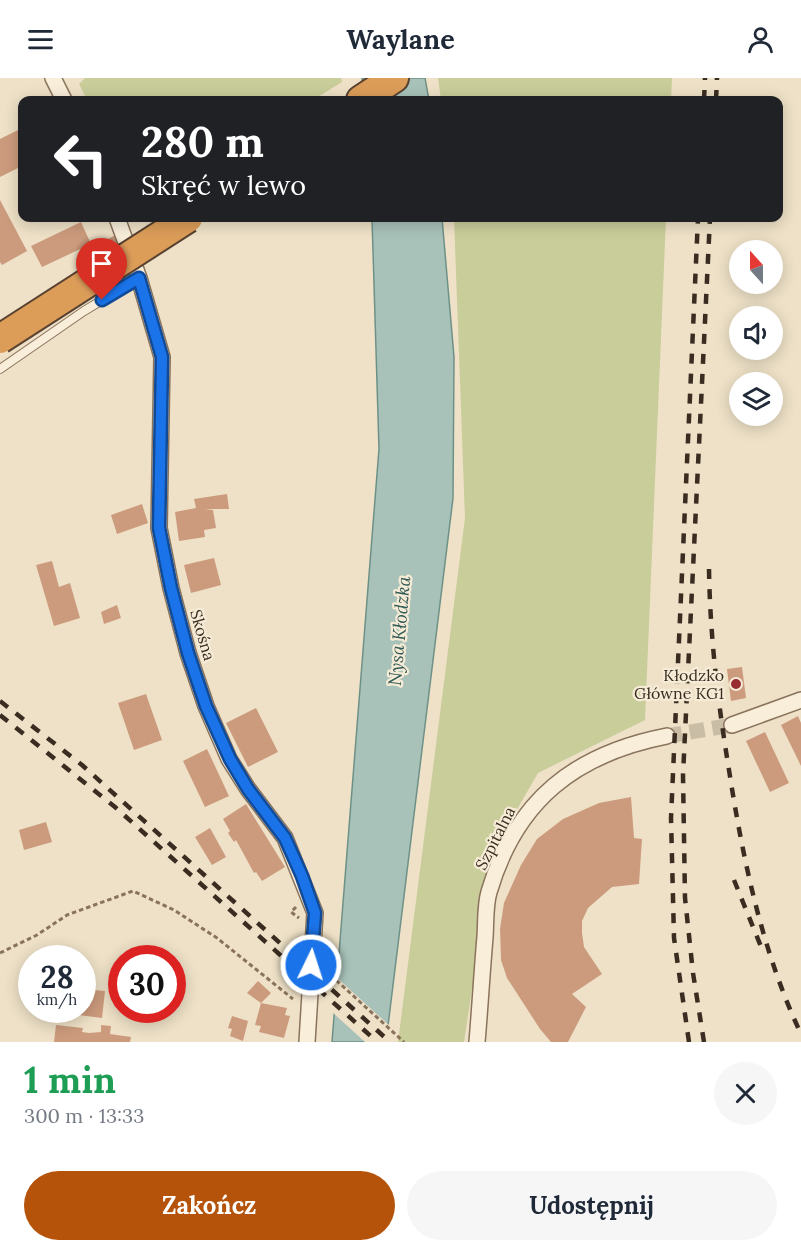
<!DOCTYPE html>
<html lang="pl">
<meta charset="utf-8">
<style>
body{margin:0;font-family:Lora,serif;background:#f6f6f7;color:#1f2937;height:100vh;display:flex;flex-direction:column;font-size:22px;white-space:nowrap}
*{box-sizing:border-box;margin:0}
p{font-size:20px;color:#747a83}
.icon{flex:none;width:33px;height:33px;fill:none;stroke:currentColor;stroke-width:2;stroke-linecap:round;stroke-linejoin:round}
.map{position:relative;height:964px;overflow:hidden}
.drawer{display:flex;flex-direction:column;background:#fff;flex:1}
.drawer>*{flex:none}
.hud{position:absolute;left:18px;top:18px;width:765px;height:126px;border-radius:12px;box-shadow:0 3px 15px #0003;background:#202124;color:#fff;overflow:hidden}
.needle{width:39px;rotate:339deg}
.fabs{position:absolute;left:729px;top:162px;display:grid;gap:12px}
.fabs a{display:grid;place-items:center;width:54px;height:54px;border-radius:50%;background:#fff;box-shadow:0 3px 15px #0003;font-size:30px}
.speed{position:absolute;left:18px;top:867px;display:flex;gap:12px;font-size:30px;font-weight:700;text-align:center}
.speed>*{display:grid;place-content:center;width:78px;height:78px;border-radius:50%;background:#fff;box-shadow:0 3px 15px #0003;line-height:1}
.speed small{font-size:15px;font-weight:400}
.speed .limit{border:9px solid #d22;background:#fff;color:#111}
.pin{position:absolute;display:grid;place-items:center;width:51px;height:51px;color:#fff;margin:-62px -26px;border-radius:50% 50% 50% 0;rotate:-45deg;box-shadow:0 0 6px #0007}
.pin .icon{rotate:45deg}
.me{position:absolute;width:66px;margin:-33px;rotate:4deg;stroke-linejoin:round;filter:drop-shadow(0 0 4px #0008)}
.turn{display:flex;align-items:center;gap:21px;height:126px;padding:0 24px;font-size:27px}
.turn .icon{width:78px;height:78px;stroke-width:2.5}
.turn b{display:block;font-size:42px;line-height:51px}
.round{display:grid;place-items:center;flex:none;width:63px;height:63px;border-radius:32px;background:#f6f6f7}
.overview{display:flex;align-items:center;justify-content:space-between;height:102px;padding:0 24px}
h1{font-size:36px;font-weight:700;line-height:45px;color:#1e9e55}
.cta{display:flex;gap:12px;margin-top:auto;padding:12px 24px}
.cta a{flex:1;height:69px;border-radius:36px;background:#b45309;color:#fff;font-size:24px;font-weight:700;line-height:69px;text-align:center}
.cta a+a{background:#f6f6f7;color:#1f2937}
header{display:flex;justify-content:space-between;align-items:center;height:78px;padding:0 24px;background:#fff;font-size:27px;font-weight:700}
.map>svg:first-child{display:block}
.green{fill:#c9cd9a}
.water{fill:#a8c2b9;stroke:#6e9187;stroke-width:1.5}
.pier{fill:#eee1c7}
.building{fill:#cc9b7d}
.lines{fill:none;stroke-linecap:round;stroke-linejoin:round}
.street-tunnel{stroke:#cabda6;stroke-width:15;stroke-dasharray:15 8;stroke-linecap:butt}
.lane-casing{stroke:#8a735c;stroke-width:10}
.street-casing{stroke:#8a735c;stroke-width:18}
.highway-casing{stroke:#584130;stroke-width:32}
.path{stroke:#8a735c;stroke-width:3;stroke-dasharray:4.5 3;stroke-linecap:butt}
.lane{stroke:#f9eeda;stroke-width:8}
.street{stroke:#f9eeda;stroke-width:15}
.highway{stroke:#dc9d59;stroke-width:28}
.rail{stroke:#3a2c20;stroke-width:4.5;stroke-dasharray:10 10;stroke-linecap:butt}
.highway-bridge-casing{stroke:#584130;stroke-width:32;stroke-linecap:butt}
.path-bridge{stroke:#8a735c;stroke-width:3;stroke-dasharray:4.5 3;stroke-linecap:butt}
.highway-bridge{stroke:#dc9d59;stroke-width:28}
.route-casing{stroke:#114b97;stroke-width:15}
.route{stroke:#1a73e8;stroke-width:10}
.poi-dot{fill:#992c31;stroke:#f6ebd6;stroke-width:2}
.labels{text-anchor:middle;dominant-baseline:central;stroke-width:4.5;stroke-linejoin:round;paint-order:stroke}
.street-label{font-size:16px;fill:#3a2c20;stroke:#f6ebd6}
.poi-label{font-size:16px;fill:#3a2c20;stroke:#f6ebd6;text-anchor:end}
.water-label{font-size:18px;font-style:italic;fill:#2f5a55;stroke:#f6ebd6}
</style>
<header><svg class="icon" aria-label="menu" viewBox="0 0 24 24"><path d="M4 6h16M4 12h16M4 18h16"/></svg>Waylane<svg class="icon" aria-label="person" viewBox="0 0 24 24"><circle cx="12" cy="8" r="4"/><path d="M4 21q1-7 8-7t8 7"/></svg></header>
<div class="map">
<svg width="801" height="964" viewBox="0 0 801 964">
<rect width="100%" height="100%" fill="#eee1c7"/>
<g class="green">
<polygon points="85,0 341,0 342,4 313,22 87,22 79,6"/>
<polygon points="438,0 672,0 671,22 441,22"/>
<polygon points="454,140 666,140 645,642 538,695 493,773 464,964 398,964 465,440"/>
</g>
<g class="water">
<polygon points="362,0 425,0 429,22 364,22"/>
<polygon points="372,140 442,140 454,279 453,420 386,964 332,964 379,371"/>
</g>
<polygon class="pier" points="335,898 391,949 389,964 365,964 332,934"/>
<g class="building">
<polygon points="22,50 22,88 0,99 0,61"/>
<polygon points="0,122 27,173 2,187 0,184"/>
<polygon points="81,144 91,166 42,189 31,168"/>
<polygon points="117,156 122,164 108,172 103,164"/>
<polygon points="227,416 229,431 205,431 213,432 216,450 204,452 205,459 179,463 175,434 196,430 194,421"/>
<polygon points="142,426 148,445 117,456 111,437"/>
<polygon points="214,480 221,507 191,515 184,487"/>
<polygon points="52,483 59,509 70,505 80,540 54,548 36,487"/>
<polygon points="117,527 121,540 104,546 101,534"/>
<polygon points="742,589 746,620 731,623 727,591"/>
<polygon points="146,616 162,662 134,672 118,625"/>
<polygon points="256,630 278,674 248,689 226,645"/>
<polygon points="798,638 801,645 801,688 781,647"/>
<polygon points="765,654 789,705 770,714 746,663"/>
<polygon points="207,671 229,718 205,729 183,683"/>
<polygon points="631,719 634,760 642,761 639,806 612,809 588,830 582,843 582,855 584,869 602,896 572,916 586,929 568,964 551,964 540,951 507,900 501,882 500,851 504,825 521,787 537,761 563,741 599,725"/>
<polygon points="246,726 285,789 262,803 256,794 254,795 236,762 234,764 228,755 230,753 223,741"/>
<polygon points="46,744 52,764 24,772 19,752"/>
<polygon points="210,750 226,779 212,787 195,759"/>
<polygon points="258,903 271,915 261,925 287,930 285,937 290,938 284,960 259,954 261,948 255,947 261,925 247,915"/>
<polygon points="82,911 105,913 102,940 71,936 72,932 82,932"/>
<polygon points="232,938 248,943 243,963 230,958 232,951 228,950"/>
<polygon points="56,947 83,950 82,954 89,955 101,954 101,947 111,948 110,956 131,959 130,964 54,964"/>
</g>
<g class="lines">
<polyline class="street-tunnel" points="667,658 732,647"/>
<defs>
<polyline id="lane" points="0,291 84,233 139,200"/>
<g id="street">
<polyline points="53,0 64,22"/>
<polyline points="117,140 139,200 162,279 159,450 171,510 188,575 206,628 229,681 248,711 285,760 315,835 307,964"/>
<polyline points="732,647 801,622"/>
<path d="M477,964C480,929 482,894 485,859C486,845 485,827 489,814C516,722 575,676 667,658"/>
</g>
<polyline id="highway" points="361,22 394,0"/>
</defs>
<use href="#lane" class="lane-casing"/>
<use href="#street" class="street-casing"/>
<use href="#highway" class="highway-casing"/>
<g class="path">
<polyline points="296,829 291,834 299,840"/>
<polyline points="0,875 37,857 67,837 133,813 174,832 217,860 293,921"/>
</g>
<use href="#lane" class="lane"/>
<use href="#street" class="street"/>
<use href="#highway" class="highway"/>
<g class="rail">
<polyline points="704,22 705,0"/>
<polyline points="716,22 717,0"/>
<path d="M709,491C710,559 718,625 729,692C743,782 762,873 801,956"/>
<polyline points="0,623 82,687 390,964"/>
<polyline points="0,637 115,729 374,961"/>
<polyline points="734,802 762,871"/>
<polyline points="689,964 674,860 671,740 698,140"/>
<polyline points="704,964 693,895 685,820 683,697 710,140"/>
</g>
<defs>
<polyline id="highway-bridge" points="0,261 188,140"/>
</defs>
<use href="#highway-bridge" class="highway-bridge-casing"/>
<polyline class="path-bridge" points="303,872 404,964"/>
<use href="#highway-bridge" class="highway-bridge"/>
</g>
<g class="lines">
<defs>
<polyline id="route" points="102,222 139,200 162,279 159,450 171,510 188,575 206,628 230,681 248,711 285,760 302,798 315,835 311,887"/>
</defs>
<use href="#route" class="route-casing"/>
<use href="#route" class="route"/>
</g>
<circle class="poi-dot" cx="736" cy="606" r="6"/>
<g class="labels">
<g class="street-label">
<text transform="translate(203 557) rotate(74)">Skośna</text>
<text transform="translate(495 760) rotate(-63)">Szpitalna</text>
</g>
<g class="poi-label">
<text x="724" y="597">Kłodzko<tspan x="724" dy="18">Główne KG1</tspan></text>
</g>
<g class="water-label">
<text transform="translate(399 553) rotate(-85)">Nysa Kłodzka</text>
</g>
</g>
</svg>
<div class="fabs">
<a><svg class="needle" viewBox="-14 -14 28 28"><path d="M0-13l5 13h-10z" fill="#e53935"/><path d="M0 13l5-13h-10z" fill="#747a83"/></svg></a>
<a><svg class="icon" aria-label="sound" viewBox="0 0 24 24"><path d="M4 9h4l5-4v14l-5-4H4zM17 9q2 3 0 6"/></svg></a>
<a><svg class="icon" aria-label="layers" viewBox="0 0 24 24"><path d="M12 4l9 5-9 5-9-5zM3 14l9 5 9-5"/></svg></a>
</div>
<div class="speed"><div>28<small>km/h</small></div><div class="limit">30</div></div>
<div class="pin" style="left:102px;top:222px;background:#d93025"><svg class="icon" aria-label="arrive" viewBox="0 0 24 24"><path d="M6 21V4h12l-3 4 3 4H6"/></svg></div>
<svg class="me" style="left:311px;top:887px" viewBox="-20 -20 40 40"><circle r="17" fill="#1a73e8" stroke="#fff" stroke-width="3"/><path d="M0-11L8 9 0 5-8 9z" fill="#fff"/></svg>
<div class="hud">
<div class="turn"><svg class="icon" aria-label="left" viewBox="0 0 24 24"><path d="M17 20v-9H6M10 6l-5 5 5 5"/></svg><div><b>280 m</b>Skręć w lewo</div></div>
</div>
</div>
<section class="drawer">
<div class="overview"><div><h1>1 min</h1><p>300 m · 13:33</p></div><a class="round"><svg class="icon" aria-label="close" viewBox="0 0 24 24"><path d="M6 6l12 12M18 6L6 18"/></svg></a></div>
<div class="cta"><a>Zakończ</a><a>Udostępnij</a></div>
</section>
